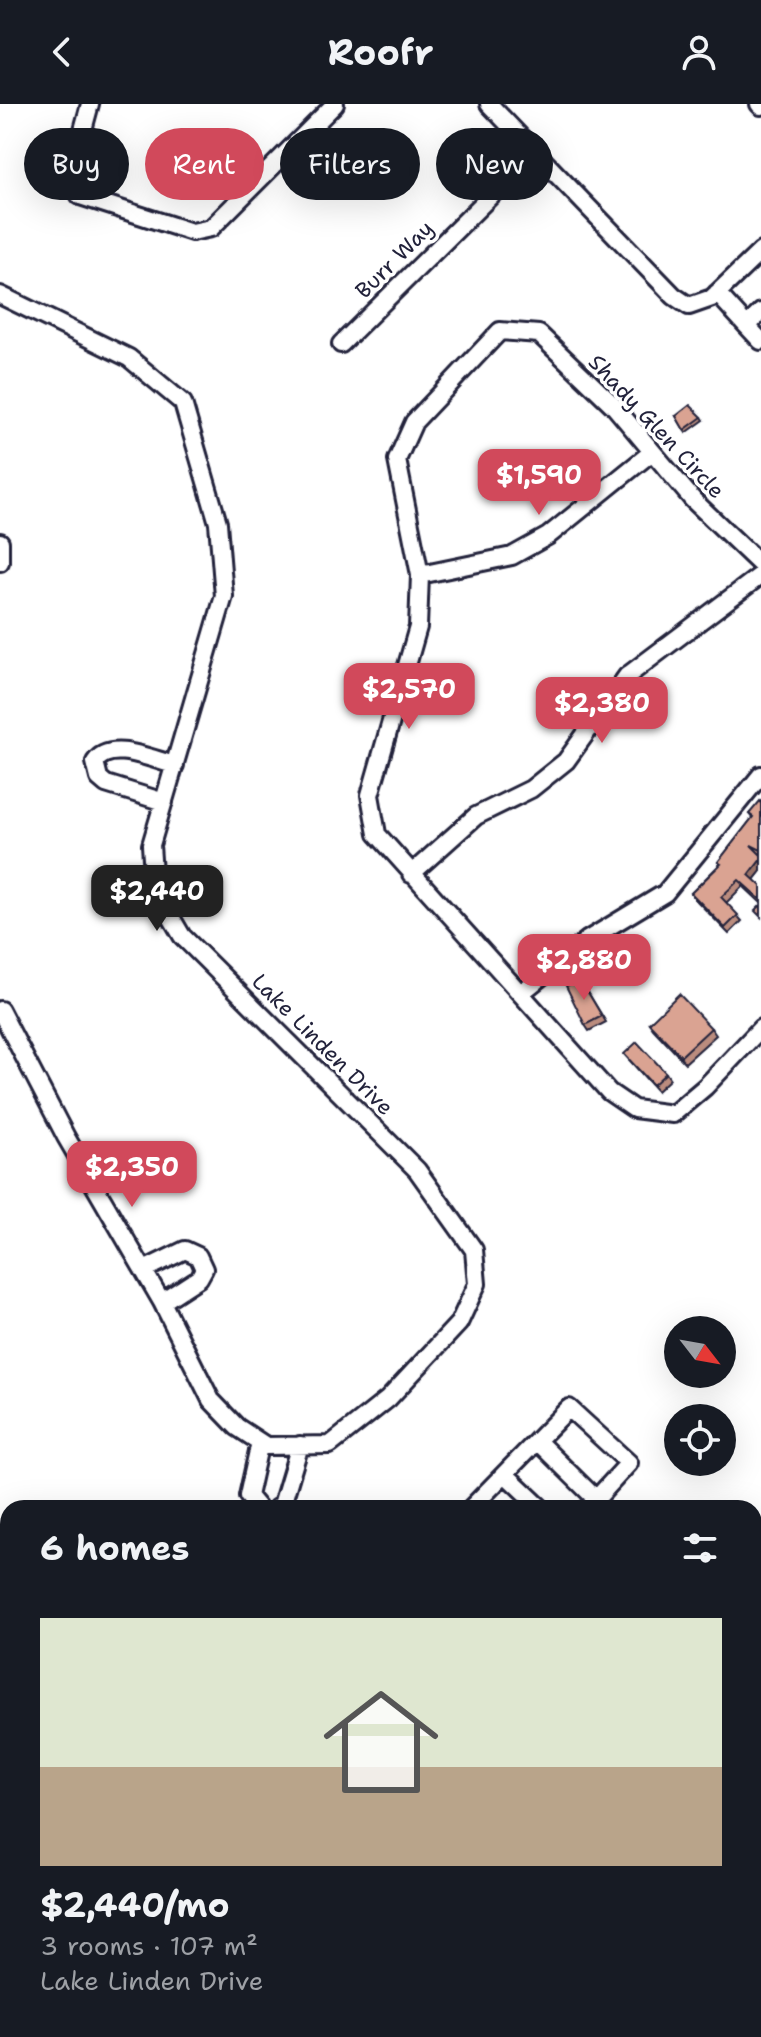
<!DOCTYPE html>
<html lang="en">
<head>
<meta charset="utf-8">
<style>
  body { margin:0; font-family:"Shantell Sans",sans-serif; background:#20242c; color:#f1f3f6; height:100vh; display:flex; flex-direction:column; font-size:30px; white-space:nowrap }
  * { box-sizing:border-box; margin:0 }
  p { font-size:26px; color:#9ea1a6 }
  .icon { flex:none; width:44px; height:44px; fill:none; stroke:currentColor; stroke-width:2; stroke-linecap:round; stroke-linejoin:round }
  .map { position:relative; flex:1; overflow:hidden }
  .drawer { position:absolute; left:0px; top:1396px; width:762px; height:538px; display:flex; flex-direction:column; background:#171b24; border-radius:24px 24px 0 0; box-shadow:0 8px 32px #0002 }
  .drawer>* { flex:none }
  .banner { position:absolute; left:24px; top:24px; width:714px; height:72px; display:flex; gap:16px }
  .needle { width:52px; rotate:121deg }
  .controls { position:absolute; left:664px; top:1212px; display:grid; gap:16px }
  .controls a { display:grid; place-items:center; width:72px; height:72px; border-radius:50%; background:#171b24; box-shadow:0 8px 32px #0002; font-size:40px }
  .price { position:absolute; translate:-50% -68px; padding:0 18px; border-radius:16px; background:#d1495b; color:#fff; font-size:26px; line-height:52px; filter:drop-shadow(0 2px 4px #0008) }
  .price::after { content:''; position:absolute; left:50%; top:48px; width:24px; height:18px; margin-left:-12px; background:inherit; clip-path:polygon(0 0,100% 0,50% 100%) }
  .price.active { background:#222; color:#fff }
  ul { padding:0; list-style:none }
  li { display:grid; align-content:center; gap:16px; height:424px; padding:0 40px }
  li+li { border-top:2px solid #363941 }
  li span { display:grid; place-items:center; height:248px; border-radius:0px; color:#555 }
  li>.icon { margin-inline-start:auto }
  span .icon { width:144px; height:144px; fill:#fffc; stroke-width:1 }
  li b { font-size:34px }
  h2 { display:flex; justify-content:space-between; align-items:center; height:96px; padding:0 40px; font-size:34px }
  .pill { padding:0 28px; border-radius:36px; background:#171b24; box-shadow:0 8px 32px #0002; font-size:28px; line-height:72px }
  .pill.active { background:#d1495b; color:#fff }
  header { display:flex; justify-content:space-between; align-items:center; height:104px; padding:0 40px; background:#171b24; font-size:36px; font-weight:700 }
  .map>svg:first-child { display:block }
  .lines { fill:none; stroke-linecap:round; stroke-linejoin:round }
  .minor-casing { stroke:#22223b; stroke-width:22 }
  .major-casing { stroke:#22223b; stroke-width:26 }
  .minor { stroke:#fff; stroke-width:16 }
  .major { stroke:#fff; stroke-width:20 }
  .wall { fill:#bb8c7e; stroke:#22223b; stroke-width:2 }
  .shaded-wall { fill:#997266; stroke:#22223b; stroke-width:2 }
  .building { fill:#daa392; stroke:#22223b; stroke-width:2 }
  .labels { text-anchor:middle; stroke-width:7; stroke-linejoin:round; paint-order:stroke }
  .street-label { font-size:22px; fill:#22223b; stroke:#fff }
</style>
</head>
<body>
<header><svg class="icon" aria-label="back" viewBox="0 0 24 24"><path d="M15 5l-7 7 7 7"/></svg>Roofr<svg class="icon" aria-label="person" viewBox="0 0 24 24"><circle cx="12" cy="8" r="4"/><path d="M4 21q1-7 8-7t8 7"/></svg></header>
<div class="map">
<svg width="761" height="1933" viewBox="0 0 761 1933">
  <rect width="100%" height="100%" fill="#fff"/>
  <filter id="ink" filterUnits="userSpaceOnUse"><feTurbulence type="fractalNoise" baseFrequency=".0125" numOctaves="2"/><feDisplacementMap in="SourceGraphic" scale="16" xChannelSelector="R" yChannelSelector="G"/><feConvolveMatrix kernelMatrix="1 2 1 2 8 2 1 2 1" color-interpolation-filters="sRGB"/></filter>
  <g filter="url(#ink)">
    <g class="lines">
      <defs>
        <path id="minor" d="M 90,0 L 70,74 L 80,92 L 192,128 L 211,124 L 335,0
          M 759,0 L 761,2
          M 535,48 L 674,192 L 689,202 L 712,194 L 761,147
          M 717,189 L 747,222 L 761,208
          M 0,191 L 129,254 L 183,299 L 218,419 L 224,492 L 151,741 L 154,784 L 182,832 L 417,1066 L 474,1146 L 477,1180 L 459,1219 L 388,1295 L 330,1341 L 266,1342 L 237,1323 L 211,1296 L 162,1198 L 66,1033 L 0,906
          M 747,222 L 761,237
          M 341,240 L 535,48 L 489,0
          M 0,438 L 0,458
          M 761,461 L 693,396 L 614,302 L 539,230 L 500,227 L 414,318 L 397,356 L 420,471 L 418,523 L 370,691 L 377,730 L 609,988 L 634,1005 L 673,1010 L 705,983 L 761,924
          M 420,471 L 512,452 L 548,432 L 652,348
          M 164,698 L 106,680 L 99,674 L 95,658 C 110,635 153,656 175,661
          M 411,770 L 476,712 L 531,685 L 566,657 L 627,572 L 761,471
          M 521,889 L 587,836 L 665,789 L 761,671
          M 144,1166 L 185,1146 L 198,1152 L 204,1165 L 199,1174 L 162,1198
          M 537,1337 L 596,1395
          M 505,1370 L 541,1404
          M 258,1404 L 248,1392 L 260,1338
          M 277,1404 L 282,1401 L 300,1341
          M 471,1404 L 569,1304 L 629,1359 L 588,1404
          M 750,1933 L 761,1923"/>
        <path id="major" d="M 754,1691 L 761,1687
          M 754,1734 L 761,1730
          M 502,1933 L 508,1926
          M 543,1933 L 548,1926"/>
      </defs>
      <use href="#minor" class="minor-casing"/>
      <use href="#major" class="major-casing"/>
      <use href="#minor" class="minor"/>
      <use href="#major" class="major"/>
    </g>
    <path class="wall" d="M 676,312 L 702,313 L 704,316 L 686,329 Z
      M 761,698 L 761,767 L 754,776 L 761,782 L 761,799 L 743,782 L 726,799 L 742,817 L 729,830 L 695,795 L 691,789 L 720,760 L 718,758 L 752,714 L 749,710 Z
      M 580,875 L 606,918 L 589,927 L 585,921 Z
      M 649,919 L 711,924 L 716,931 L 685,959 L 653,925 Z
      M 624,950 L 666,969 L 670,975 L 657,987 Z"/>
    <path class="shaded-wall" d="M 761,755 L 761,767 L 753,777 L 749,771 Z"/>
    <path class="building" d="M 690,301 L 702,313 L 684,326 L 676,312 Z
      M 760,697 L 761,698 L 761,746 L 751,741 L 761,751 L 761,755 L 749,771 L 761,782 L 761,796 L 739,776 L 721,793 L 738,811 L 725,824 L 691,789 L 721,760 L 718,758 L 753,713 L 749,710 Z
      M 761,801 L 761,813 L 755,807 Z
      M 580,875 L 602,912 L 585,921 L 566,882 Z
      M 679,890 L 711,924 L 681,952 L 649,919 Z
      M 637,938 L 666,969 L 653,981 L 624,950 Z"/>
  </g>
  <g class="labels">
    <g class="street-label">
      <text transform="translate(394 155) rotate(-45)" y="8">Burr Way</text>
      <text transform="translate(657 322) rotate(47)" y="8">Shady Glen Circle</text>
      <text transform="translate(323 940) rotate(45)" y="8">Lake Linden Drive</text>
    </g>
  </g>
</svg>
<div class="controls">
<a><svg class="needle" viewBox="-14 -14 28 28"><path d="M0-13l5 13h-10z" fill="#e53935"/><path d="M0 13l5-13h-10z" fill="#9ea1a6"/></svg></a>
<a><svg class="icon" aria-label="locate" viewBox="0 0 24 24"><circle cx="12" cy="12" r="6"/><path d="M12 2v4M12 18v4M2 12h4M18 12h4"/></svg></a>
</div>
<b class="price" style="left:539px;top:413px">$1,590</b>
<b class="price" style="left:409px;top:627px">$2,570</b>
<b class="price" style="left:602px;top:641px">$2,380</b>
<b class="price active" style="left:157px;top:829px">$2,440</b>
<b class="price" style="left:584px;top:898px">$2,880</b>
<b class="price" style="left:132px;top:1105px">$2,350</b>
<div class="banner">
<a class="pill">Buy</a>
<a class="pill active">Rent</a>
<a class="pill">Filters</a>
<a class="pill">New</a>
</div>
<section class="drawer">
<h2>6 homes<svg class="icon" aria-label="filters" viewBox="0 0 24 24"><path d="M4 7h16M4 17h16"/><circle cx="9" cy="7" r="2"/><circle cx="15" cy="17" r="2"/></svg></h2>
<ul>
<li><span style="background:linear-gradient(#dfe7d0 60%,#b9a48a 0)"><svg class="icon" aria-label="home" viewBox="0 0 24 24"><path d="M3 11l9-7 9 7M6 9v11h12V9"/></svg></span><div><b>$2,440/mo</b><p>3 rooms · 107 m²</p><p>Lake Linden Drive</p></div></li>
</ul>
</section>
</div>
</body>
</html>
